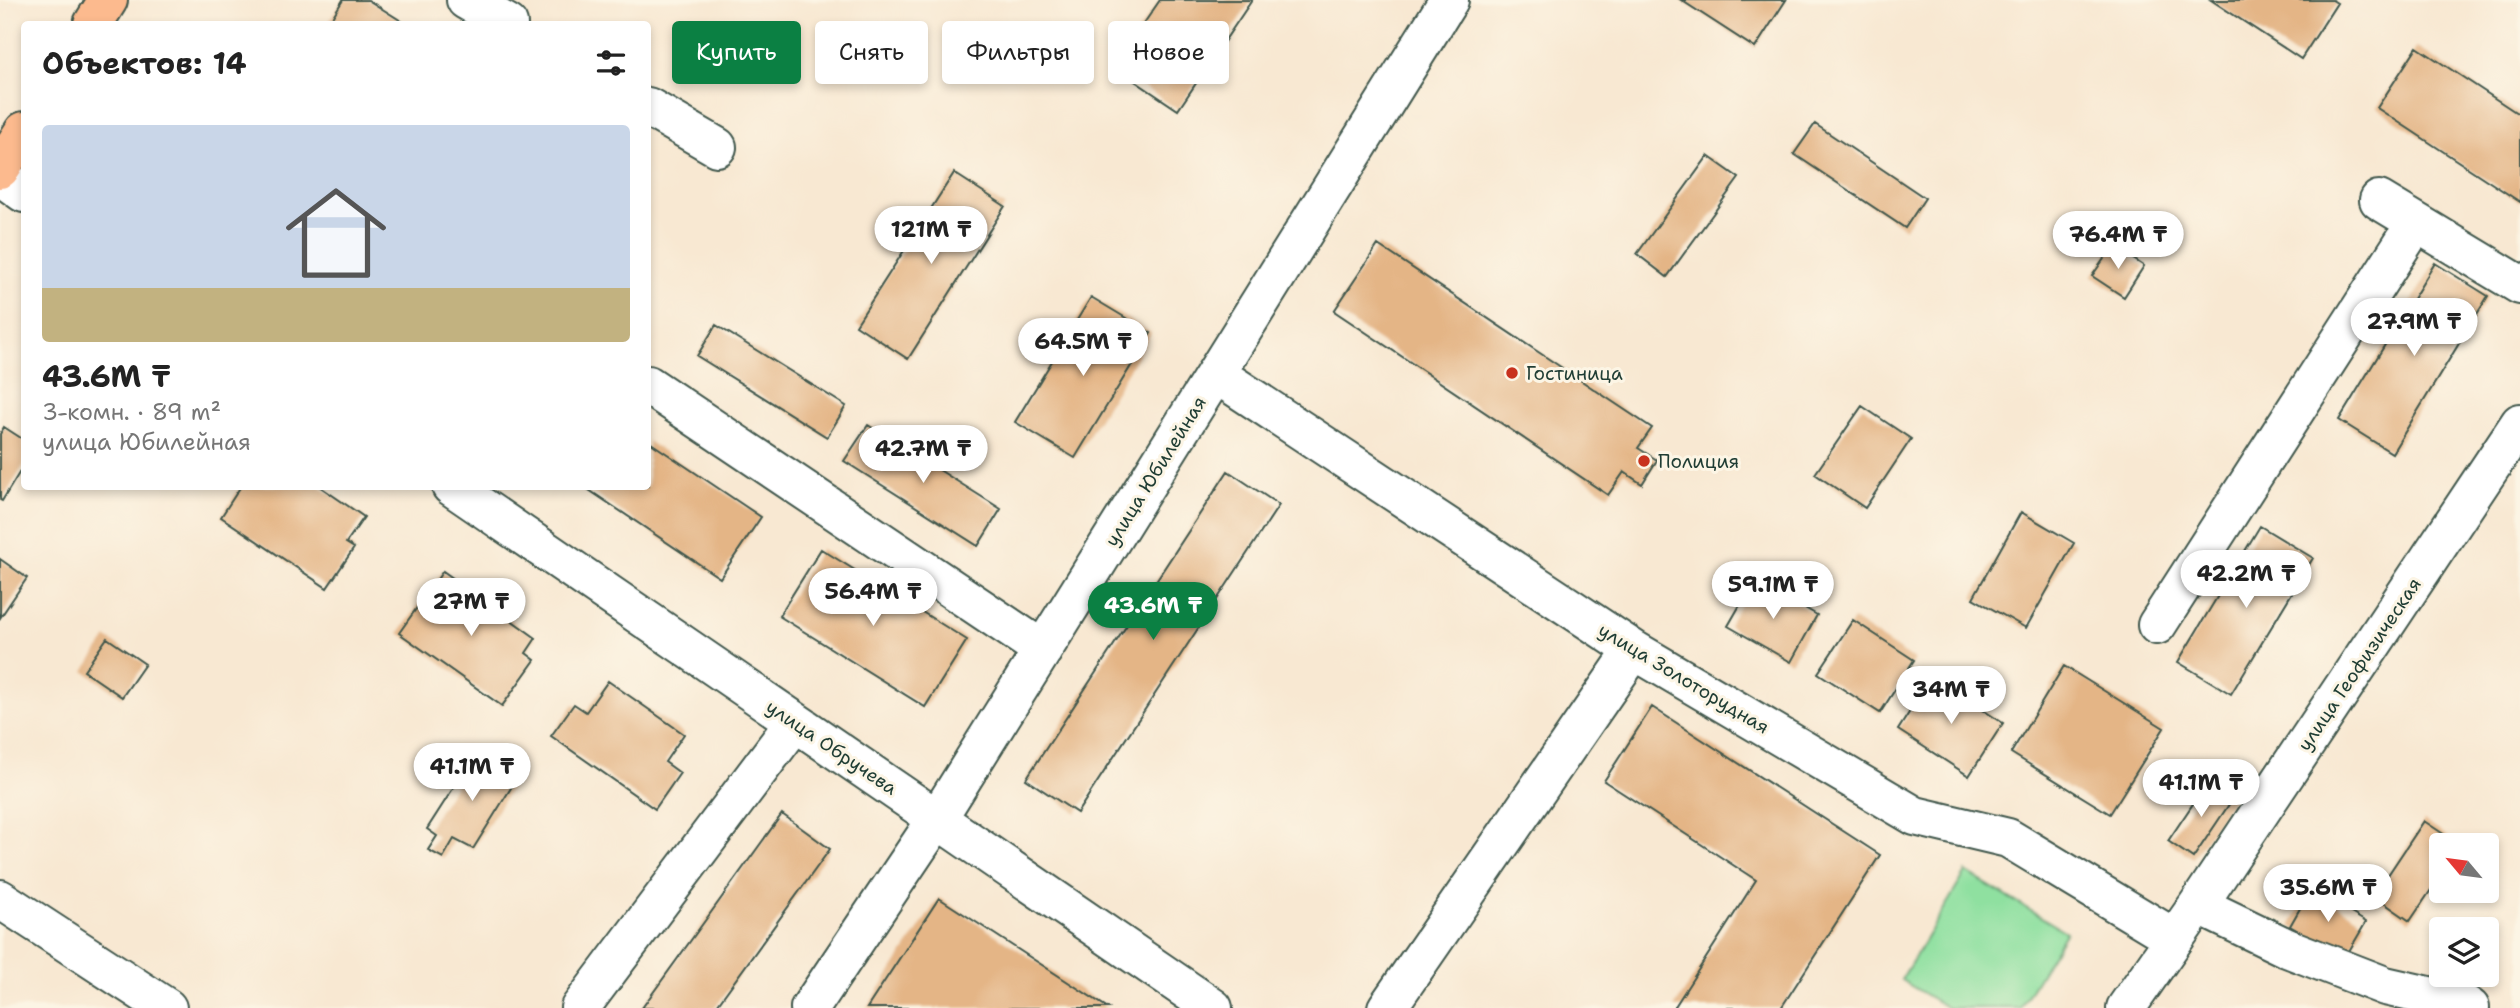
<!DOCTYPE html>
<html lang="ru">
<head>
<meta charset="utf-8">
<style>
  body { margin:0; font-family:"Shantell Sans",sans-serif; background:#f2f2f2; color:#222; height:100vh; display:flex; flex-direction:column; font-size:26px; white-space:nowrap }
  * { box-sizing:border-box; margin:0 }
  p { font-size:23px; color:#767676 }
  .icon { flex:none; width:38px; height:38px; fill:none; stroke:currentColor; stroke-width:2; stroke-linecap:round; stroke-linejoin:round }
  .map { position:relative; flex:1; overflow:hidden }
  .side { position:absolute; left:21px; top:21px; width:630px; height:469px; display:flex; flex-direction:column; background:#fff; border-radius:7px; box-shadow:0 4px 10px #0003 }
  .side>* { flex:none }
  .hud { position:absolute; left:672px; top:21px; width:665px; height:63px; display:flex; gap:14px }
  .needle { width:46px; rotate:299deg }
  .fabs { position:absolute; left:2429px; top:833px; display:grid; gap:14px }
  .fabs a { display:grid; place-items:center; width:70px; height:70px; border-radius:7px; background:#fff; box-shadow:0 4px 10px #0003; font-size:35px }
  .price { position:absolute; translate:-50% -60px; padding:0 16px; border-radius:24px; background:#fff; color:#222; font-size:23px; line-height:46px; filter:drop-shadow(0 2px 4px #0008) }
  .price::after { content:''; position:absolute; left:50%; top:42px; width:21px; height:16px; margin-left:-10px; background:inherit; clip-path:polygon(0 0,100% 0,50% 100%) }
  .price.selected { background:#0b8043; color:#fff }
  ul { padding:0; list-style:none }
  li { display:grid; align-content:center; gap:14px; height:371px; padding:0 21px }
  li span { display:grid; place-items:center; height:217px; border-radius:7px; color:#555 }
  li>.icon { margin-inline-start:auto }
  span .icon { width:126px; height:126px; fill:#fffc; stroke-width:1 }
  li b { font-size:30px }
  h2 { display:flex; justify-content:space-between; align-items:center; height:84px; padding:0 21px; font-size:30px }
  .chip { padding:0 24px; border-radius:7px; background:#fff; box-shadow:0 4px 10px #0003; font-size:24px; line-height:63px }
  .chip.selected { background:#0b8043; color:#fff }
  .map>svg:first-child { display:block }
  .green { fill:#8fe0a0; stroke:#578e6a; stroke-width:2 }
  .building { fill:#e4b586 }
  .lines { fill:none; stroke-linecap:round; stroke-linejoin:round }
  .minor-casing { stroke:#40574c; stroke-width:42 }
  .major-casing { stroke:#40574c; stroke-width:42 }
  .minor { stroke:#fff; stroke-width:38 }
  .major { stroke:#fcba8e; stroke-width:38 }
  .poi-dot { fill:#c8321e; stroke:#fcf5e5; stroke-width:2.5 }
  .labels { text-anchor:middle; stroke-width:6; stroke-linejoin:round; paint-order:stroke }
  .poi-label { font-size:19px; fill:#1f3d34; stroke:#fcf5e5; text-anchor:start }
  .street-label { font-size:19px; fill:#1f3d34; stroke:#fcf5e5 }
</style>
</head>
<body>
<div class="map">
<svg width="2520" height="1008" viewBox="0 0 2520 1008">
  <rect width="100%" height="100%" fill="#fcf5e5"/>
  <filter id="ink" filterUnits="userSpaceOnUse"><feTurbulence type="fractalNoise" baseFrequency=".0143" numOctaves="2"/><feDisplacementMap in="SourceGraphic" scale="14" xChannelSelector="R" yChannelSelector="G"/><feConvolveMatrix kernelMatrix="1 2 1 2 8 2 1 2 1" color-interpolation-filters="sRGB"/></filter>
  <filter id="wash" filterUnits="userSpaceOnUse"><feTurbulence type="fractalNoise" baseFrequency=".00686" numOctaves="4" result="noise"/><feDisplacementMap in="SourceGraphic" scale="28" xChannelSelector="R" yChannelSelector="G"/><feGaussianBlur stdDeviation="1.57" result="paint"/><feColorMatrix in="noise" values="0 0 0 0 0 0 0 0 0 0 0 0 0 0 0 0 0 1.4 0 .05"/><feComposite in="paint" operator="in"/></filter>
  <g filter="url(#wash)">
    <rect width="100%" height="100%" fill="#f8e8d2"/>
    <path class="green" d="M 1966,872 L 2066,932 L 2020,1008 L 1948,1008 L 1901,980 Z"/>
    <g id="blocks">
      <path class="building" d="M 343,0 L 368,0 L 406,24 L 328,24 Z
        M 1160,0 L 1252,0 L 1178,110 L 1114,67 Z
        M 1681,0 L 1786,0 L 1755,48 Z
        M 2211,0 L 2332,0 L 2337,3 L 2301,59 Z
        M 2417,47 L 2520,115 L 2520,202 L 2377,108 Z
        M 1815,124 L 1925,198 L 1905,228 L 1794,154 Z
        M 1708,156 L 1739,178 L 1667,277 L 1637,254 Z
        M 954,173 L 1005,206 L 908,359 L 856,325 Z
        M 1378,245 L 1652,428 L 1638,448 L 1657,460 L 1642,484 L 1624,472 L 1608,495 L 1334,311 Z
        M 2113,246 L 2144,266 L 2124,297 L 2092,276 Z
        M 2435,263 L 2488,296 L 2392,453 L 2339,420 Z
        M 1091,297 L 1151,333 L 1075,458 L 1015,422 Z
        M 716,325 L 846,406 L 827,437 L 697,356 Z
        M 1862,406 L 1911,439 L 1865,508 L 1815,474 Z
        M 868,425 L 1001,509 L 978,546 L 844,461 Z
        M 4,427 L 24,440 L 24,465 L 2,501 L 0,500 L 0,434 Z
        M 648,441 L 761,517 L 720,578 L 583,486 L 648,486 Z
        M 1228,471 L 1279,505 L 1077,813 L 1026,779 Z
        M 241,486 L 319,486 L 364,517 L 346,543 L 354,548 L 327,588 L 221,517 Z
        M 2021,512 L 2074,543 L 2026,628 L 1973,598 Z
        M 2260,526 L 2313,558 L 2231,694 L 2178,662 Z
        M 821,549 L 967,640 L 925,707 L 779,616 Z
        M 0,559 L 27,578 L 0,618 Z
        M 443,571 L 536,638 L 526,653 L 535,660 L 502,706 L 399,633 Z
        M 1755,579 L 1817,615 L 1791,662 L 1728,626 Z
        M 1853,620 L 1914,660 L 1880,713 L 1818,673 Z
        M 107,638 L 145,664 L 122,697 L 84,671 Z
        M 2064,666 L 2164,728 L 2110,814 L 2011,753 Z
        M 1932,677 L 2003,723 L 1969,776 L 1898,730 Z
        M 608,681 L 684,734 L 665,762 L 680,773 L 655,809 L 551,736 L 574,704 L 586,712 Z
        M 1652,707 L 1880,855 L 1781,1008 L 1674,1008 L 1756,880 L 1604,781 Z
        M 479,748 L 519,775 L 473,849 L 454,839 L 443,858 L 428,850 L 437,836 L 427,829 Z
        M 2209,780 L 2234,797 L 2193,858 L 2168,841 Z
        M 782,814 L 830,849 L 715,1008 L 642,1008 Z
        M 2424,821 L 2460,845 L 2441,845 L 2441,875 L 2410,921 L 2374,896 Z
        M 2311,889 L 2366,922 L 2345,958 L 2290,926 Z
        M 939,898 L 1108,1008 L 867,1008 Z"/>
    </g>
  </g>
  <g filter="url(#ink)">
    <use href="#blocks" fill-opacity="0" stroke="#40574c" stroke-width="2"/>
    <g class="lines">
      <defs>
        <path id="minor" d="M 466,0 L 508,24
          M 648,107 L 717,147
          M 0,176 L 24,193
          M 2379,200 L 2520,285
          M 1216,374 L 1634,650 L 1915,816 L 2008,838 L 2174,938
          M 648,385 L 1043,650
          M 451,486 L 1213,1008
          M 2157,625 L 2416,223
          M 0,899 L 167,1008
          M 2198,905 L 2287,948 L 2385,986 L 2464,1004 L 2470,1008
          M 580,1008 L 795,722
          M 810,1008 L 937,819 L 1449,0
          M 1387,1008 L 1634,650
          M 2126,1008 L 2198,905 L 2520,423"/>
        <path id="major" d="M 93,24 L 108,0
          M 0,169 L 24,131"/>
      </defs>
      <use href="#minor" class="minor-casing"/>
      <use href="#major" class="major-casing"/>
      <use href="#minor" class="minor"/>
      <use href="#major" class="major"/>
    </g>
  </g>
  <g class="poi-dot">
    <circle cx="1512" cy="373" r="7"/>
    <circle cx="1644" cy="461" r="7"/>
  </g>
  <g class="labels">
    <g class="poi-label">
      <text x="1526" y="380">Гостиница</text>
      <text x="1658" y="468">Полиция</text>
    </g>
    <g class="street-label">
      <text transform="translate(1155 471) rotate(-58)" y="7">улица Юбилейная</text>
      <text transform="translate(2359 664) rotate(-56)" y="7">улица Геофизическая</text>
      <text transform="translate(1684 678) rotate(31)" y="7">улица Золоторудная</text>
      <text transform="translate(832 747) rotate(34)" y="7">улица Обручева</text>
    </g>
  </g>
</svg>
<div class="fabs">
<a><svg class="needle" viewBox="-14 -14 28 28"><path d="M0-13l5 13h-10z" fill="#e53935"/><path d="M0 13l5-13h-10z" fill="#767676"/></svg></a>
<a><svg class="icon" aria-label="layers" viewBox="0 0 24 24"><path d="M12 4l9 5-9 5-9-5zM3 14l9 5 9-5"/></svg></a>
</div>
<b class="price" style="left:931px;top:266px">121M ₸</b>
<b class="price" style="left:2118px;top:271px">76.4M ₸</b>
<b class="price" style="left:2414px;top:358px">27.9M ₸</b>
<b class="price" style="left:1083px;top:378px">64.5M ₸</b>
<b class="price" style="left:923px;top:485px">42.7M ₸</b>
<b class="price" style="left:2246px;top:610px">42.2M ₸</b>
<b class="price" style="left:1773px;top:621px">59.1M ₸</b>
<b class="price" style="left:873px;top:628px">56.4M ₸</b>
<b class="price" style="left:471px;top:638px">27M ₸</b>
<b class="price selected" style="left:1153px;top:642px">43.6M ₸</b>
<b class="price" style="left:1951px;top:726px">34M ₸</b>
<b class="price" style="left:472px;top:803px">41.1M ₸</b>
<b class="price" style="left:2201px;top:819px">41.1M ₸</b>
<b class="price" style="left:2328px;top:924px">35.6M ₸</b>
<div class="hud">
<a class="chip selected">Купить</a>
<a class="chip">Снять</a>
<a class="chip">Фильтры</a>
<a class="chip">Новое</a>
</div>
<section class="side">
<h2>Объектов: 14<svg class="icon" aria-label="filters" viewBox="0 0 24 24"><path d="M4 7h16M4 17h16"/><circle cx="9" cy="7" r="2"/><circle cx="15" cy="17" r="2"/></svg></h2>
<ul>
<li><span style="background:linear-gradient(#c9d6e8 75%,#c2b280 0)"><svg class="icon" aria-label="home" viewBox="0 0 24 24"><path d="M3 11l9-7 9 7M6 9v11h12V9"/></svg></span><div><b>43.6M ₸</b><p>3-комн. · 89 m²</p><p>улица Юбилейная</p></div></li>
</ul>
</section>
</div>
</body>
</html>
